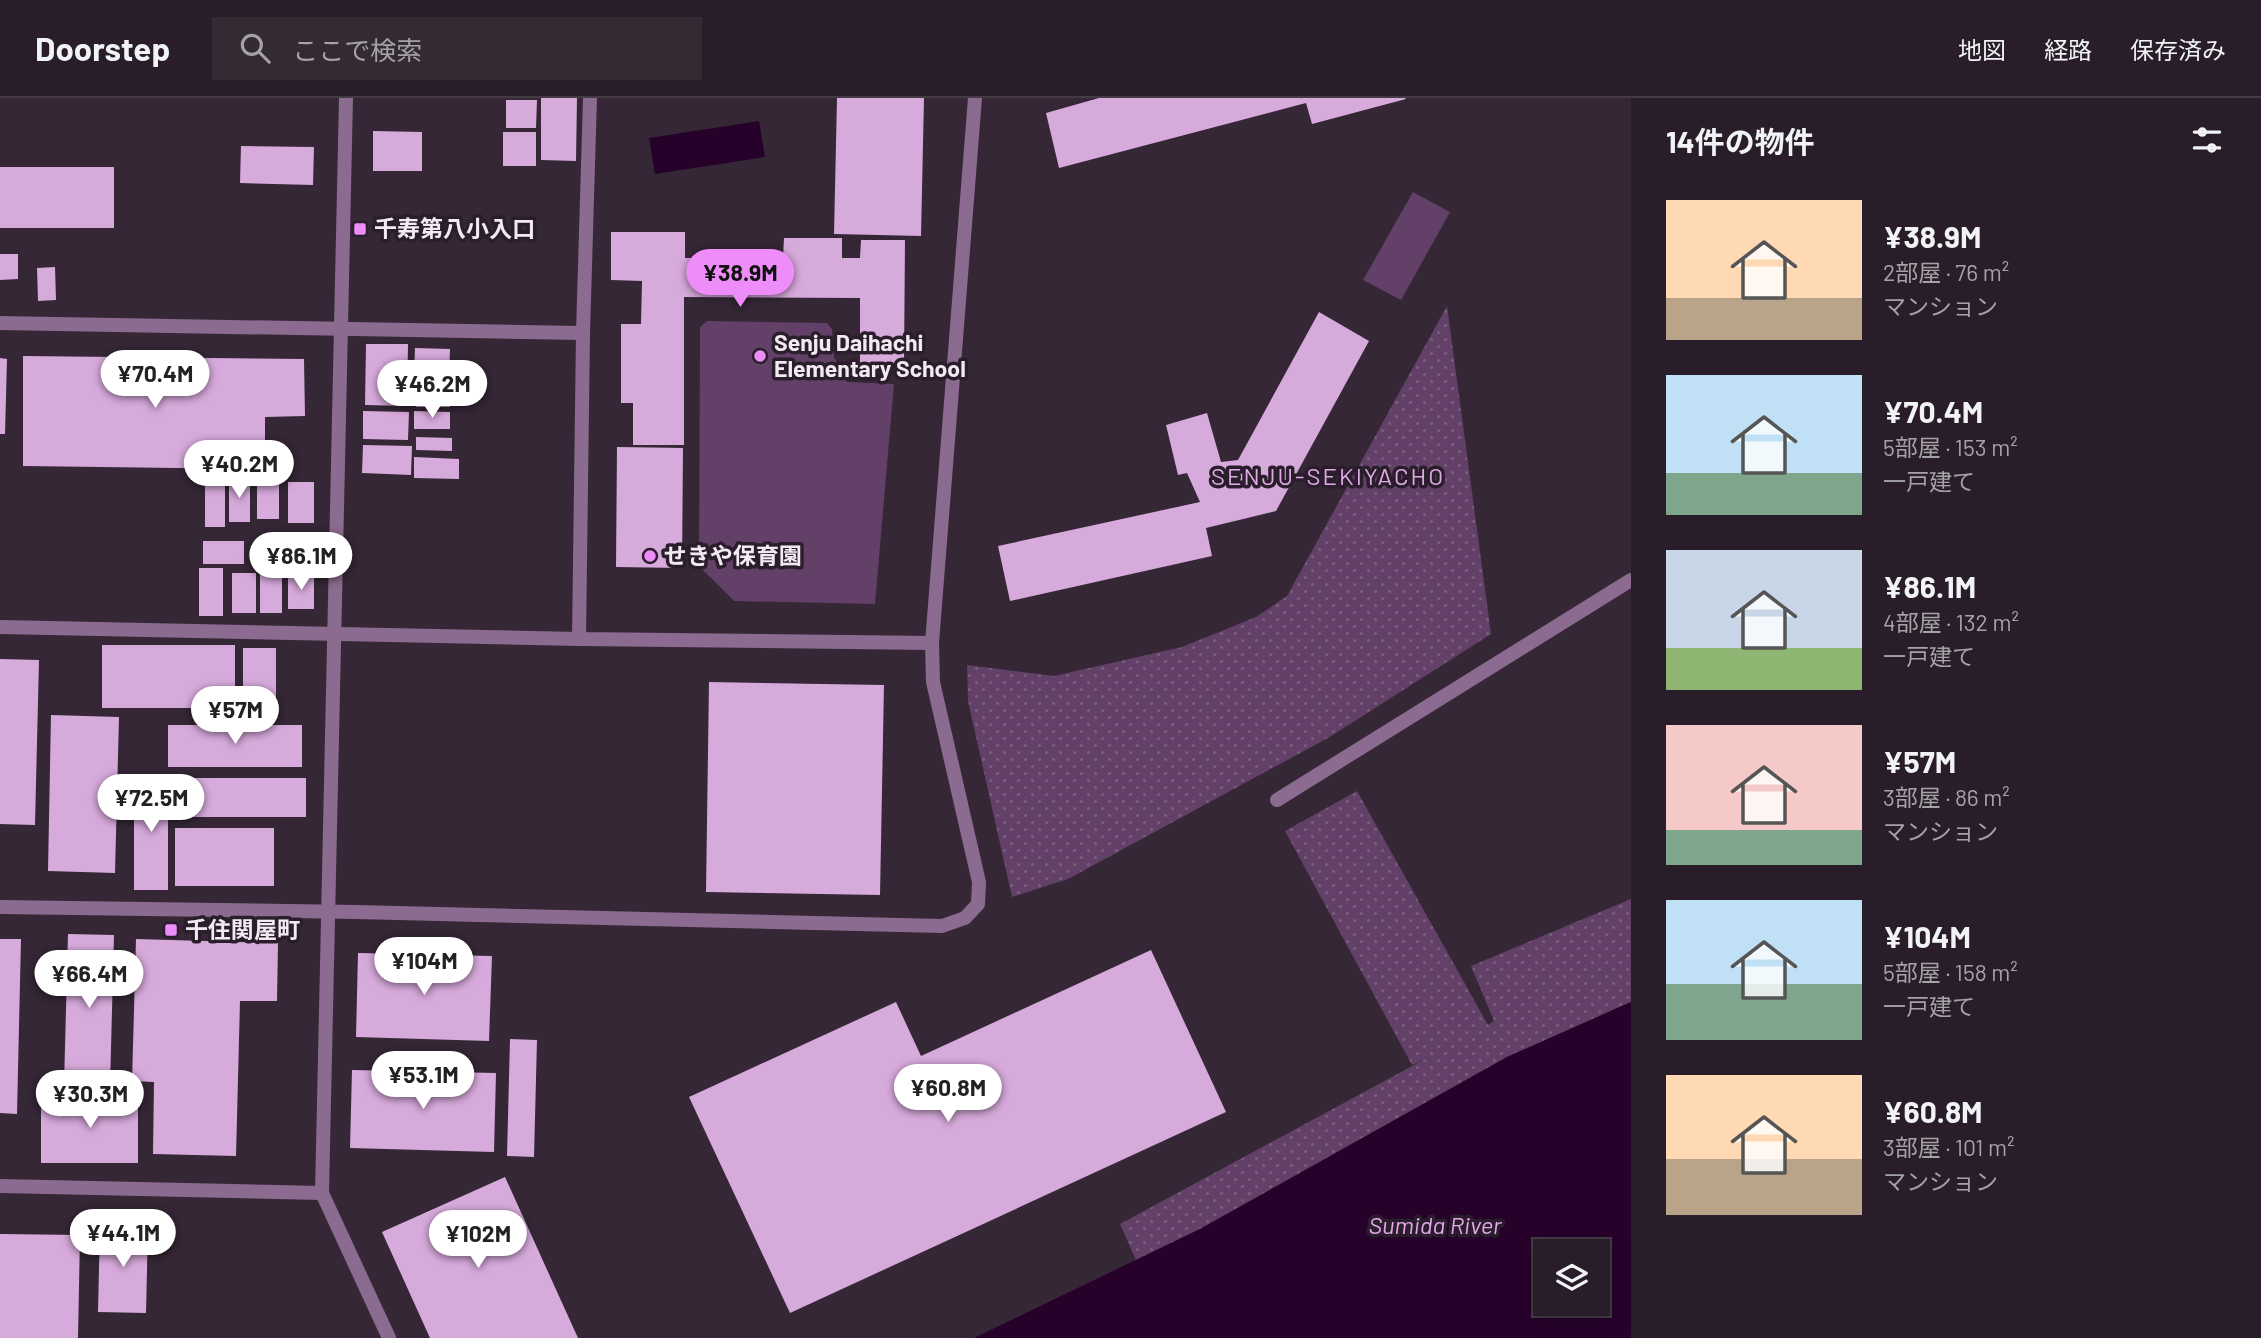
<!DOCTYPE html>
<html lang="ja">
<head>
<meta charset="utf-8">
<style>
  body { margin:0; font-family:Barlow,"Noto Sans JP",sans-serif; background:#342a34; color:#f1f3f6; height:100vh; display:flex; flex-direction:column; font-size:26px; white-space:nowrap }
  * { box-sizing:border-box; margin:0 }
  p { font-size:23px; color:#a5a2a8 }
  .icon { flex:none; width:38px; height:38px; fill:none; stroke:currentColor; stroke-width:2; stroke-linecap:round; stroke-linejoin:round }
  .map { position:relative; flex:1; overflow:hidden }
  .drawer { display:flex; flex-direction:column; background:#281d28; width:630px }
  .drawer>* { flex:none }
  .tools { position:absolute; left:1533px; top:1141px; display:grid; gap:14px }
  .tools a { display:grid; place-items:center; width:77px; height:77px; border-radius:0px; background:#281d28; box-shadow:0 4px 18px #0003,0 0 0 2px #443b45; font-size:35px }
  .price { position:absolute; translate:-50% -60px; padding:0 16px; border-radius:24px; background:#fff; color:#222; font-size:23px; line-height:46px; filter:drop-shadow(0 2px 4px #0008) }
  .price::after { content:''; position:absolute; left:50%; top:42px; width:21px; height:16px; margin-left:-10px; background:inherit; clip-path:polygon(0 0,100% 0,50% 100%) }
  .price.current { background:#ee8cf9; color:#111 }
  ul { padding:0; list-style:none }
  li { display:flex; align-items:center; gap:21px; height:175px; padding:0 35px }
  li span { display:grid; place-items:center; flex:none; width:196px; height:140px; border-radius:0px; color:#555 }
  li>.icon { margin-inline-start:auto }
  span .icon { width:84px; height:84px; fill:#fffc; stroke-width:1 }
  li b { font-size:30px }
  h2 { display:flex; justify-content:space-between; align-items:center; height:84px; padding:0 35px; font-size:30px }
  header { display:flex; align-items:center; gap:42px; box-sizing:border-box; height:98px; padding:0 35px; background:#281d28; border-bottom:2px solid #443b45 }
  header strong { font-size:33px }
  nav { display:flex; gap:38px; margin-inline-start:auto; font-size:24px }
  .search { width:490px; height:63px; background:#342a34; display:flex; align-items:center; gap:18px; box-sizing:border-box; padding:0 24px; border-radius:0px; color:#a5a2a8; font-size:26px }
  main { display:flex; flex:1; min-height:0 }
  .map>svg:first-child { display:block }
  .grass { fill:url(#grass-dots) }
  .pitch { fill:#634067 }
  .water { fill:#26022b; fill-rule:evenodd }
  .building { fill:#d7aadc }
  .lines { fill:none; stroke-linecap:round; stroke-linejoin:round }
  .minor { stroke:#8b6b8f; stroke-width:14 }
  .tertiary { stroke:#8b6b8f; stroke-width:14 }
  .poi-dot { fill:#ee8cf9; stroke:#2b1e2c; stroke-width:2.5 }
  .labels { text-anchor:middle; stroke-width:7; stroke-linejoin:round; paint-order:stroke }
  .poi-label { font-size:23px; font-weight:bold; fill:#f2e9f3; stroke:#2b1e2c; text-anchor:start }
  .neighbourhood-label { font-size:24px; letter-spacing:2px; fill:#e0aae5; stroke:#2b1e2c }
  .water-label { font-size:24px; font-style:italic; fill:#e4a6ea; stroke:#2b1e2c }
</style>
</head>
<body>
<header>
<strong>Doorstep</strong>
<div class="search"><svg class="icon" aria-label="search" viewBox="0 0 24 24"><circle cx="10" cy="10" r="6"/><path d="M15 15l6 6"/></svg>ここで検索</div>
<nav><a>地図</a><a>経路</a><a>保存済み</a></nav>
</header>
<main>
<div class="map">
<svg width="1631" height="1240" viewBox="0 0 1631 1240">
  <defs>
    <pattern id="grass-dots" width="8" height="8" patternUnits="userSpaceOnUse" patternTransform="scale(1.75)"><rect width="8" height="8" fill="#634067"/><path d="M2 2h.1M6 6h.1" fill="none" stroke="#7a5c7d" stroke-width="1.8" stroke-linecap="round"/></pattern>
  </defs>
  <rect width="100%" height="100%" fill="#352736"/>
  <path class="grass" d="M 1447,208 L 1491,536 L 1328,640 L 1068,781 L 1012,799 L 968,603 L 967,567 L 1054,578 L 1182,549 L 1256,519 L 1287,498 Z
    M 1357,693 L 1488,927 L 1494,923 L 1471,868 L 1631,801 L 1631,904 L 1507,959 L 1200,1131 L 1136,1162 L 1120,1126 L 1427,960 L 1412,967 L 1285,733 Z"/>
  <path class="pitch" d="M 1413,94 L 1450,114 L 1401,202 L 1363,182 Z
    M 707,223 L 827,225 L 832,231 L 834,259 L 847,284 L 894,286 L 875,506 L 734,503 L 699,468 L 700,229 Z"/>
  <path class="water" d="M 759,23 L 765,59 L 655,76 L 649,40 Z
    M 1631,904 L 1631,1240 L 974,1240 L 1200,1131 L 1507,959 ZM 1598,1153 L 1598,1206 L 1545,1206 L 1545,1153 Z"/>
  <path class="building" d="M 541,0 L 577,0 L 576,63 L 541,62 Z
    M 837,0 L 924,0 L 921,138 L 834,136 Z
    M 1099,0 L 1405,0 L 1406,1 L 1312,26 L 1306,5 L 1059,70 L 1046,15 Z
    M 506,2 L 537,2 L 536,30 L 506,30 Z
    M 373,33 L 422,34 L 422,73 L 373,73 Z
    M 503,34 L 536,34 L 536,68 L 503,68 Z
    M 241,48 L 314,49 L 313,87 L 240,85 Z
    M 0,69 L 114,69 L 114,130 L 0,130 Z
    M 611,134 L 685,134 L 685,160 L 783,160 L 784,140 L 842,140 L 842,160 L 860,160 L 861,142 L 905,142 L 904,266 L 860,266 L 860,200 L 684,199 L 684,347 L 633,347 L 633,305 L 621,305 L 621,226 L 641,226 L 642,183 L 611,182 Z
    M 0,156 L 18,156 L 18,181 L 0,182 Z
    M 55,169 L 56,202 L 38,203 L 37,170 Z
    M 1319,214 L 1369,243 L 1276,413 L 1206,430 L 1212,458 L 1010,503 L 998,448 L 1200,404 L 1187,375 L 1178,377 L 1166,327 L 1207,315 L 1221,364 L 1238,362 Z
    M 366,246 L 408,246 L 407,308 L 365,307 Z
    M 415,250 L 450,251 L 449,278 L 414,278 Z
    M 23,258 L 304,261 L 305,318 L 265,319 L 265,371 L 23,368 Z
    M 0,260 L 7,261 L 5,336 L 0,336 Z
    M 417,283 L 451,284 L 450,309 L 416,309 Z
    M 363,313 L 409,314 L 408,342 L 363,341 Z
    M 414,313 L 450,314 L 450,331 L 414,331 Z
    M 416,339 L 452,340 L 452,353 L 416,352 Z
    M 363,347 L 412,348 L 411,377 L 362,375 Z
    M 617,349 L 683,350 L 682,470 L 616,469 Z
    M 414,359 L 459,361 L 459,381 L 414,380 Z
    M 205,379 L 225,379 L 225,429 L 205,429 Z
    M 229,380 L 250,380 L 250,424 L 229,424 Z
    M 257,382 L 279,382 L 279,421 L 257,421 Z
    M 288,384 L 314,384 L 314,425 L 288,425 Z
    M 203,443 L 244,443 L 244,466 L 203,466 Z
    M 256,449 L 304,449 L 304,468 L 256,468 Z
    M 199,470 L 223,470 L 223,518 L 199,518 Z
    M 232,475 L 256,475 L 256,515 L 232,515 Z
    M 260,476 L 282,476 L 282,515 L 260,515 Z
    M 288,477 L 314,477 L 314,511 L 288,511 Z
    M 102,547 L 235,547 L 235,610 L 102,610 Z
    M 243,550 L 276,550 L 276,612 L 243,612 Z
    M 0,561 L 39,562 L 35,727 L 0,726 Z
    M 709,584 L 884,587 L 880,797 L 706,794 Z
    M 51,617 L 119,619 L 115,775 L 48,773 Z
    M 168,627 L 302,627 L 302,669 L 168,669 Z
    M 134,680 L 168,680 L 168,792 L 134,792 Z
    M 179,680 L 306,680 L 306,719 L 179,719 Z
    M 175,730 L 274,730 L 274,788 L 175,788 Z
    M 68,836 L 114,837 L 110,988 L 64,987 Z
    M 0,841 L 21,841 L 17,1016 L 0,1015 Z
    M 136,841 L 278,845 L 277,903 L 240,903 L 236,1058 L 153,1056 L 154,984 L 132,983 Z
    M 1151,852 L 1226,1014 L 790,1215 L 689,999 L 896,904 L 921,958 Z
    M 358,855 L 492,858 L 489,943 L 356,939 Z
    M 510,941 L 537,942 L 534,1059 L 507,1058 Z
    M 352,972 L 496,975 L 494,1054 L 350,1050 Z
    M 41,999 L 138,999 L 138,1065 L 41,1065 Z
    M 505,1079 L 578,1240 L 430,1240 L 382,1134 Z
    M 100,1127 L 148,1129 L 146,1215 L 98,1214 Z
    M 0,1136 L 80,1137 L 78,1240 L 0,1240 Z"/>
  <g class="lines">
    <path class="minor" d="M 0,225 L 583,235
      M 0,529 L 579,541 L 932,545
      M 579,541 L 583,235 L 590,0
      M 1277,702 L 1631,482
      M 0,1088 L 322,1095"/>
    <path class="tertiary" d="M 346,0 L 322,1095 L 389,1240
      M 0,809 L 356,814 L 942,828 L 965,820 L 978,806 L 979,784 L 933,584 L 932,545 L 975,0"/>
  </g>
  <g class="poi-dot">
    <rect x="353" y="124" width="14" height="14" rx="3.5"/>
    <circle cx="760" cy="258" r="7"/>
    <circle cx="650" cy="458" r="7"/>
    <rect x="164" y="825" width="14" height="14" rx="3.5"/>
  </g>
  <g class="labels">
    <g class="poi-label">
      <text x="374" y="139">千寿第八小入口</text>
      <text x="774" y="253">Senju Daihachi<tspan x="774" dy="26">Elementary School</tspan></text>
      <text x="664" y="466">せきや保育園</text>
      <text x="185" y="840">千住関屋町</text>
    </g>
    <g class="neighbourhood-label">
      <text x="1328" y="387">SENJU-SEKIYACHO</text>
    </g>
    <g class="water-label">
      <text x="1435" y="1136">Sumida River</text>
    </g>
  </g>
</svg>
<div class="tools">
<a><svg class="icon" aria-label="layers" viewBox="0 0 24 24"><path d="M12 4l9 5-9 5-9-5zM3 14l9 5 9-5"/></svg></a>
</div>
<b class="price current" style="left:740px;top:211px">¥38.9M</b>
<b class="price" style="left:155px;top:312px">¥70.4M</b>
<b class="price" style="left:432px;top:322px">¥46.2M</b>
<b class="price" style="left:239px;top:402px">¥40.2M</b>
<b class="price" style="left:301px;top:494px">¥86.1M</b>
<b class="price" style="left:235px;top:648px">¥57M</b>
<b class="price" style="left:151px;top:736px">¥72.5M</b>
<b class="price" style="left:424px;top:899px">¥104M</b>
<b class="price" style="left:89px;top:912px">¥66.4M</b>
<b class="price" style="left:423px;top:1013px">¥53.1M</b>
<b class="price" style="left:948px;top:1026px">¥60.8M</b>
<b class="price" style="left:90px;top:1032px">¥30.3M</b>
<b class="price" style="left:123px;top:1171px">¥44.1M</b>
<b class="price" style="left:478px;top:1172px">¥102M</b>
</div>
<section class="drawer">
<h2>14件の物件<svg class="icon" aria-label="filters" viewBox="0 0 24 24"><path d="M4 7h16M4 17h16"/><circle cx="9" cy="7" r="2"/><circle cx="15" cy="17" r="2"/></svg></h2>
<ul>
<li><span style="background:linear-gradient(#ffd9b3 70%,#b9a48a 0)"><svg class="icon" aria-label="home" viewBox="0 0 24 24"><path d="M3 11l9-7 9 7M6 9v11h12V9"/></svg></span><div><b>¥38.9M</b><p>2部屋 · 76 m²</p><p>マンション</p></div></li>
<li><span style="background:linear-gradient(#bfe0f5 70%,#7fa58c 0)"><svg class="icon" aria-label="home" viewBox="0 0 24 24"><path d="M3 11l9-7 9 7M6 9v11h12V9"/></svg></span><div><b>¥70.4M</b><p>5部屋 · 153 m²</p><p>一戸建て</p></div></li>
<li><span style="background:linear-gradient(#c9d6e8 70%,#8fb573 0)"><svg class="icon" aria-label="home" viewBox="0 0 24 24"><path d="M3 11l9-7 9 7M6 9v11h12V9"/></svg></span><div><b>¥86.1M</b><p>4部屋 · 132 m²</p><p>一戸建て</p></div></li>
<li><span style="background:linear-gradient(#f6c9c9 75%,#7fa58c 0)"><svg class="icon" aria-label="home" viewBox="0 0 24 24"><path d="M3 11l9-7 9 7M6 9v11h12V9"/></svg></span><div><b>¥57M</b><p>3部屋 · 86 m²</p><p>マンション</p></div></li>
<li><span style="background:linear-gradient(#bfe0f5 60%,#7fa58c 0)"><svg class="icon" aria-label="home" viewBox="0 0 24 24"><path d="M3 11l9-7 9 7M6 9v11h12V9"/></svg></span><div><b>¥104M</b><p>5部屋 · 158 m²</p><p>一戸建て</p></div></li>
<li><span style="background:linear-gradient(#ffd9b3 60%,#b9a48a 0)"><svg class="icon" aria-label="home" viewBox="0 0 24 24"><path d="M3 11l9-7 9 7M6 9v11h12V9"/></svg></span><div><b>¥60.8M</b><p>3部屋 · 101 m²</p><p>マンション</p></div></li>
</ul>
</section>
</main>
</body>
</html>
